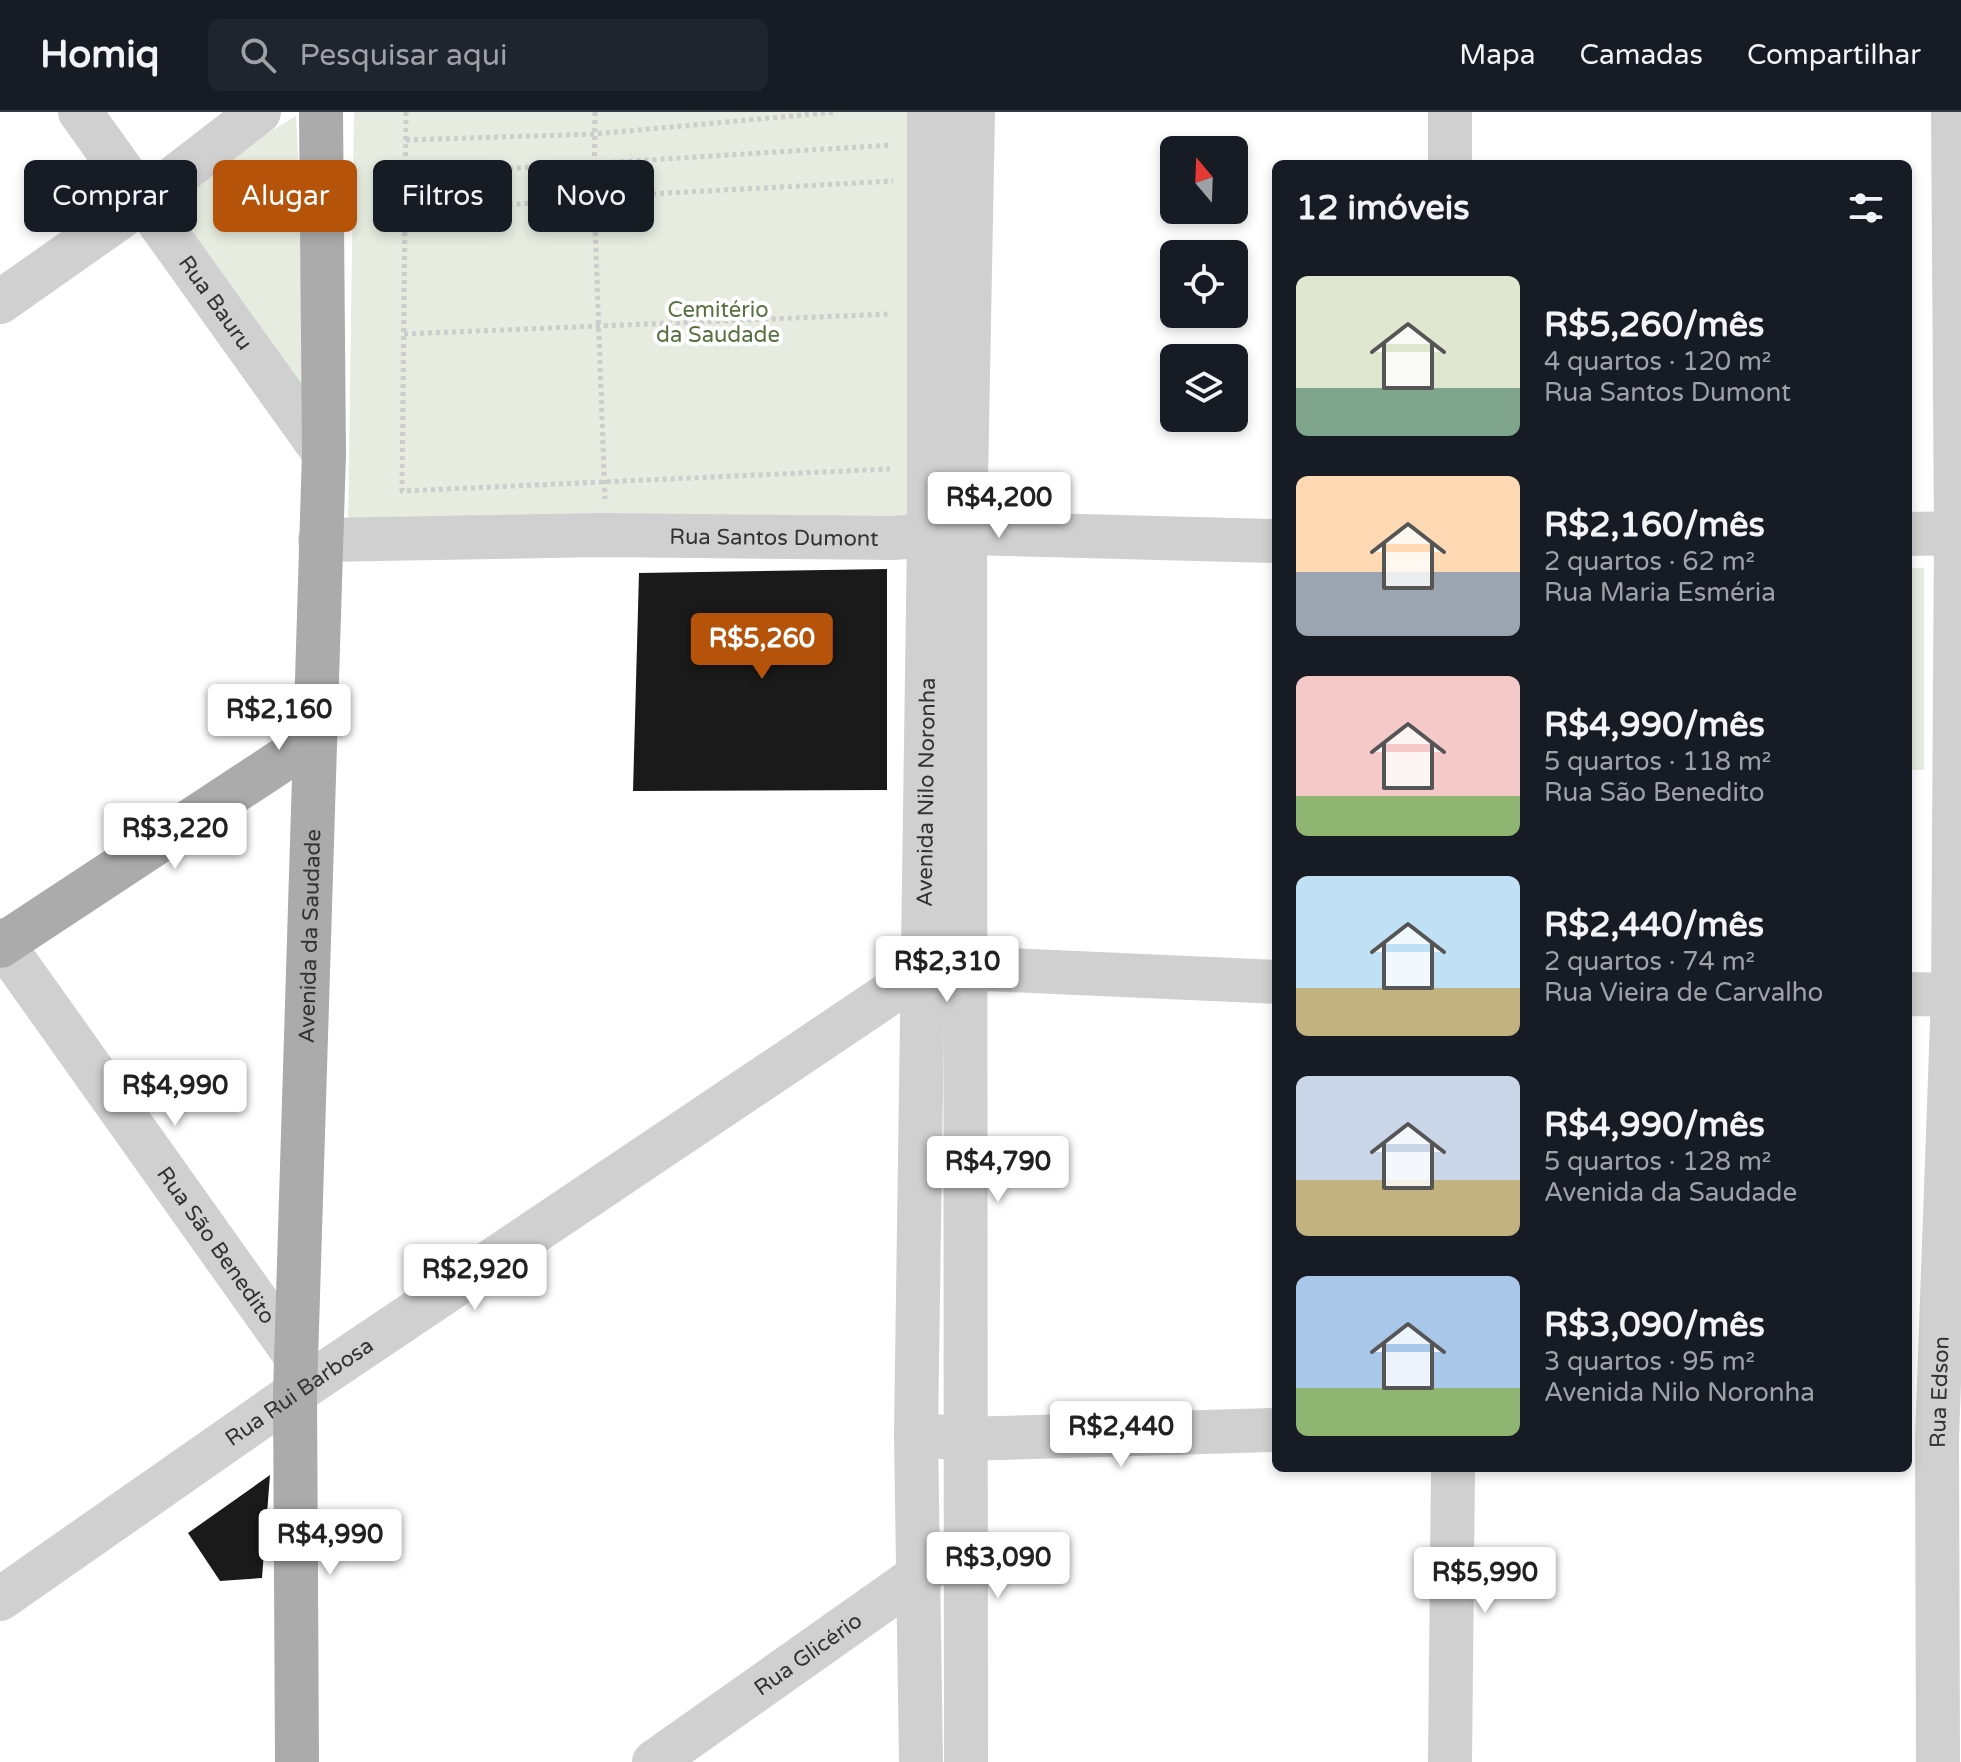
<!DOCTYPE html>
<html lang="pt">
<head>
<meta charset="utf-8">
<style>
  body { margin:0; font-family:"Varela Round",sans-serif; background:#20242c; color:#f1f3f6; height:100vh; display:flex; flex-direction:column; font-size:30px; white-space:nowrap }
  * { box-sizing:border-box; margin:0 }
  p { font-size:26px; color:#9ea1a6 }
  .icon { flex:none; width:44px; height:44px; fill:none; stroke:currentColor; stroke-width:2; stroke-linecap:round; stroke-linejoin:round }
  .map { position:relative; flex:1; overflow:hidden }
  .drawer { position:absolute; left:1272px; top:48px; width:640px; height:1312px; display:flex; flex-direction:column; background:#171b24; border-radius:12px; box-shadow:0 4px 12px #0003 }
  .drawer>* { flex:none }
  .guide { position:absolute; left:24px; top:48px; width:760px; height:72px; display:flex; gap:16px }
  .needle { width:52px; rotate:341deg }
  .fabs { position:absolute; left:1160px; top:24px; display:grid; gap:16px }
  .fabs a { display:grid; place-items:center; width:88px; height:88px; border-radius:12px; background:#171b24; box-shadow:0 4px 12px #0003; font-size:40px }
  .price { position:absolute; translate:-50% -68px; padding:0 18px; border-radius:8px; background:#fff; color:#222; font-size:26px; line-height:52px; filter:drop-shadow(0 2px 4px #0008) }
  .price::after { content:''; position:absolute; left:50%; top:48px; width:24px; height:18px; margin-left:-12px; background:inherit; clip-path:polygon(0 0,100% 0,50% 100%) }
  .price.active { background:#b45309; color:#fff }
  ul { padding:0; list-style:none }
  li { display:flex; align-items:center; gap:24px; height:200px; padding:0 24px }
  li span { display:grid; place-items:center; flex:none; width:224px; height:160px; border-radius:12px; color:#555 }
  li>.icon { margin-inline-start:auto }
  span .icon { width:96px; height:96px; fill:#fffc; stroke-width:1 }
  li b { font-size:34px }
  h2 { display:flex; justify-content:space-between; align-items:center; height:96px; padding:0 24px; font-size:34px }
  .chip { padding:0 28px; border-radius:12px; background:#171b24; box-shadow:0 4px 12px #0003; font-size:28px; line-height:72px }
  .chip.active { background:#b45309; color:#fff }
  header { display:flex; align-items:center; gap:48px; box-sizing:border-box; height:112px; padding:0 40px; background:#171b24; border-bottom:2px solid #363941 }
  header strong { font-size:38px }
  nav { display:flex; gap:44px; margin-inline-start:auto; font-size:28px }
  .search { width:560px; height:72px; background:#20242c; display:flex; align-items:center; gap:20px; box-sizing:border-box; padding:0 28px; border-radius:12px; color:#9ea1a6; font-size:30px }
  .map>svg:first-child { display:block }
  .green { fill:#e6ecdf }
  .building { fill:#1a1a1a }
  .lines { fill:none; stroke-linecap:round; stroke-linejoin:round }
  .path { stroke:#cdcdcd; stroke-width:5; stroke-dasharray:4 4; stroke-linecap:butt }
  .minor { stroke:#d0d0d0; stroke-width:44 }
  .major { stroke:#ababab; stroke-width:44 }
  .labels { text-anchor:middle; stroke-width:8; stroke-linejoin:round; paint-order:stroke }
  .street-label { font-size:22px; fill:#333; stroke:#fff }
  .park-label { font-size:22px; fill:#56703f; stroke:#fff }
</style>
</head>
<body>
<header>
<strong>Homiq</strong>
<div class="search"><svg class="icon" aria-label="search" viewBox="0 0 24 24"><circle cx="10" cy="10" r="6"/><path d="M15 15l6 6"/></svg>Pesquisar aqui</div>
<nav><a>Mapa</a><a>Camadas</a><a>Compartilhar</a></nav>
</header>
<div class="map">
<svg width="1961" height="1650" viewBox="0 0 1961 1650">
  <rect width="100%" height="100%" fill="#fff"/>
  <path class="green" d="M 354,0 L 926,0 L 927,421 L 348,414 Z
    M 296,4 L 313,317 L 149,92 Z
    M 1908,456 L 1924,456 L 1924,658 L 1908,658 Z"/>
  <path class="building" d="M 887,457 L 887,678 L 633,679 L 639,461 Z
    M 270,1363 L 262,1466 L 220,1469 L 188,1421 Z"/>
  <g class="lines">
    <path class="path" d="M 406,0 L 402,379 L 890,357
      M 595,0 L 594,85 L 605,387
      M 406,28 L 594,22 L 836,0
      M 405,63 L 891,33
      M 405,103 L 594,85 L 893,69
      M 404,222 L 890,202"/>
    <g class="minor">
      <path id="s1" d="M 80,0 L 324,341"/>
      <path d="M 1450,0 L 1450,52"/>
      <path d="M 0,190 L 145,88 L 259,0"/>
      <path d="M 1908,422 L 1961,421"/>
      <path id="s2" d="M 320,428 L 602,423 L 893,426 L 965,421 L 1276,429"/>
      <path id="s3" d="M 0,828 L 295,1243"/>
      <path d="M 1908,882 L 1961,883"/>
      <path d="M 934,1324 L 963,1327 L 1276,1318"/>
      <path id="s4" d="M 0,1487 L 295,1281 L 920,861 L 965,856 L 1276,870"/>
      <path id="s5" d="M 654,1650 L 933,1453"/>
      <path id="s6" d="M 921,1650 L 916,1322 L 929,424 L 929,0"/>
      <path d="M 966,1650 L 965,421 L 973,0"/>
      <path d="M 1450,1650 L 1453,1356"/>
      <path id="s7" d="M 1938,1650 L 1937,1325 L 1953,883 L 1956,421 L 1953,0"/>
    </g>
    <g class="major">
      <path d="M 0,834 L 313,628"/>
      <path id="s8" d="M 297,1650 L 295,1281 L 324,341 L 321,0"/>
    </g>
  </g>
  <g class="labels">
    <g class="street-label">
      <text dy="8" stroke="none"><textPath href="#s1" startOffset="234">Rua Bauru</textPath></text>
      <text dy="8" stroke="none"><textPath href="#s2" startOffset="454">Rua Santos Dumont</textPath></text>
      <text dy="8" stroke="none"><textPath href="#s6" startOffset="970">Avenida Nilo Noronha</textPath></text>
      <text dy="8" stroke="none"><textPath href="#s8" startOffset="826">Avenida da Saudade</textPath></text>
      <text dy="8" stroke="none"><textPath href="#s3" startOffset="374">Rua São Benedito</textPath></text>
      <text dy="8" stroke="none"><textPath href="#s4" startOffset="364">Rua Rui Barbosa</textPath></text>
      <text dy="8" stroke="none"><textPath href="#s7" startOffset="370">Rua Edson</textPath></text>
      <text dy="8" stroke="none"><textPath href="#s5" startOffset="188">Rua Glicério</textPath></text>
    </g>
    <g class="park-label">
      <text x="718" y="205">Cemitério<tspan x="718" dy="25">da Saudade</tspan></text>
    </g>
  </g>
</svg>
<div class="fabs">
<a><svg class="needle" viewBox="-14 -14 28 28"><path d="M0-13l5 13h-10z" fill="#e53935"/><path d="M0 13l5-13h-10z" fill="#9ea1a6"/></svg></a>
<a><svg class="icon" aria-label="locate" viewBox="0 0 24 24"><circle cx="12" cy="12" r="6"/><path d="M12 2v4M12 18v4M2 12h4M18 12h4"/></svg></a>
<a><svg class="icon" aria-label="layers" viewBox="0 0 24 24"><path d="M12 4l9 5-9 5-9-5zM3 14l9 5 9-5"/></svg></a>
</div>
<b class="price" style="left:999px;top:428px">R$4,200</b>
<b class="price active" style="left:762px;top:569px">R$5,260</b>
<b class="price" style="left:279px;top:640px">R$2,160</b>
<b class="price" style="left:175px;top:759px">R$3,220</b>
<b class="price" style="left:947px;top:892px">R$2,310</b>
<b class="price" style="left:175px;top:1016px">R$4,990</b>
<b class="price" style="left:998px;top:1092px">R$4,790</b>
<b class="price" style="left:475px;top:1200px">R$2,920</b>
<b class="price" style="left:1121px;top:1357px">R$2,440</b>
<b class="price" style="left:330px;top:1465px">R$4,990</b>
<b class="price" style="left:998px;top:1488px">R$3,090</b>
<b class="price" style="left:1485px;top:1503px">R$5,990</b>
<div class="guide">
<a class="chip">Comprar</a>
<a class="chip active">Alugar</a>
<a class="chip">Filtros</a>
<a class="chip">Novo</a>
</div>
<section class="drawer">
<h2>12 imóveis<svg class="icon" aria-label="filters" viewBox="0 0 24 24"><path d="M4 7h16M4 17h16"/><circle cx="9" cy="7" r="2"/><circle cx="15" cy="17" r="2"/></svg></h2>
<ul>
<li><span style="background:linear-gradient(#dfe7d0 70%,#7fa58c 0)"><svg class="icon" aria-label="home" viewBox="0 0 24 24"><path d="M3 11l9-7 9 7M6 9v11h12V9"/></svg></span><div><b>R$5,260/mês</b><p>4 quartos · 120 m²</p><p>Rua Santos Dumont</p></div></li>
<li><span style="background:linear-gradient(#ffd9b3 60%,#9aa5b1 0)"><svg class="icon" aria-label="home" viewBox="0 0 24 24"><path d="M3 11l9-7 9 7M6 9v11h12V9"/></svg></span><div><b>R$2,160/mês</b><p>2 quartos · 62 m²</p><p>Rua Maria Esméria</p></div></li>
<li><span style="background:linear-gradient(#f6c9c9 75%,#8fb573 0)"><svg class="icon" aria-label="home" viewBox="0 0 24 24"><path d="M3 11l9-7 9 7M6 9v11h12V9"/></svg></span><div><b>R$4,990/mês</b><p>5 quartos · 118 m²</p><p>Rua São Benedito</p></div></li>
<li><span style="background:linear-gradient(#bfe0f5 70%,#c2b280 0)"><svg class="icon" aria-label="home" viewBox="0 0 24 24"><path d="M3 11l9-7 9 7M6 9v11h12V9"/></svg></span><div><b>R$2,440/mês</b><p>2 quartos · 74 m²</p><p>Rua Vieira de Carvalho</p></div></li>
<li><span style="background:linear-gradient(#c9d6e8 65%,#c2b280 0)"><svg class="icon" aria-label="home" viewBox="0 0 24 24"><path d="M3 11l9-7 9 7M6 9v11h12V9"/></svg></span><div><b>R$4,990/mês</b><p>5 quartos · 128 m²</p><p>Avenida da Saudade</p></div></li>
<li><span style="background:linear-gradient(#a9c7e8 70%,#8fb573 0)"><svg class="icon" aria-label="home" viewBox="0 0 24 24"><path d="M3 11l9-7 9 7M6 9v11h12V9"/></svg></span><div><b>R$3,090/mês</b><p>3 quartos · 95 m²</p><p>Avenida Nilo Noronha</p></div></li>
</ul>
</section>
</div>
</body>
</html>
